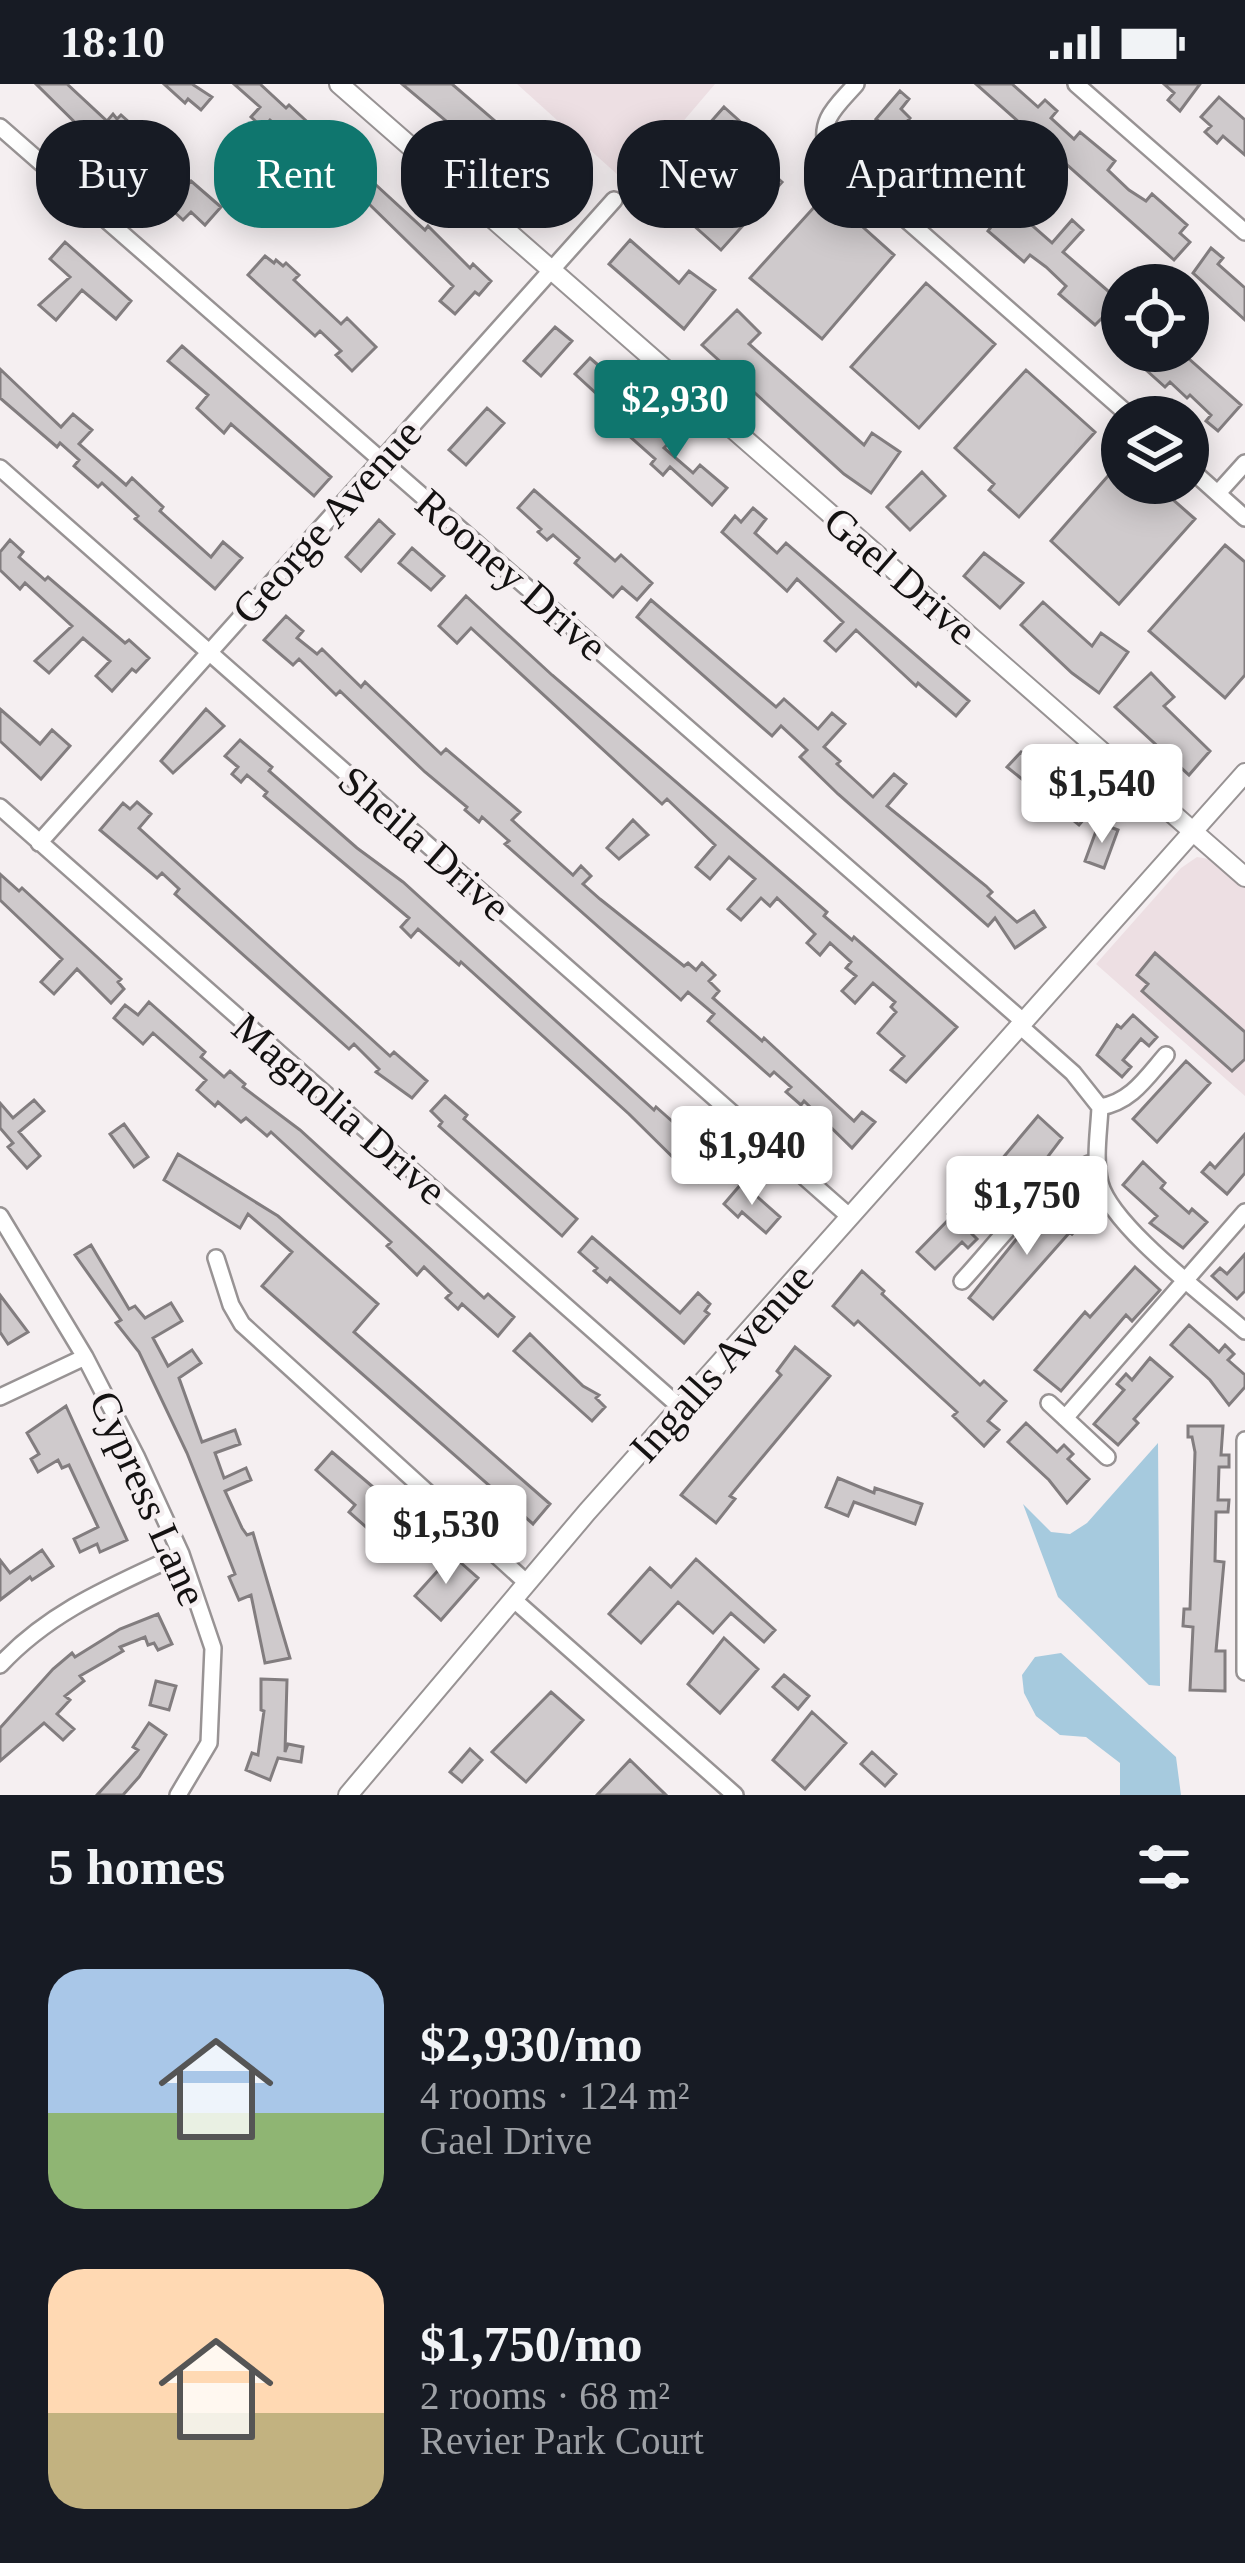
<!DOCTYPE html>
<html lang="en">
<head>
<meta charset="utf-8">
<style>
  body { margin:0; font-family:"Times New Roman",serif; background:#242831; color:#f1f3f6; height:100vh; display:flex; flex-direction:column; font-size:45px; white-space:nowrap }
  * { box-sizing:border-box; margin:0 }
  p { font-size:39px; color:#9ea1a6 }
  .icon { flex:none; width:66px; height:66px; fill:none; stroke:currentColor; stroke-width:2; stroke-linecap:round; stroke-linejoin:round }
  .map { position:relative; height:1711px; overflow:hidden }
  .side { display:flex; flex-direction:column; background:#171b24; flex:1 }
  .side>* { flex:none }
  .banner { position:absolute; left:36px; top:36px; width:1173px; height:108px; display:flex; gap:24px }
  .controls { position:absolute; left:1101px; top:180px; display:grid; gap:24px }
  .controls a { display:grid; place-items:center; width:108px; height:108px; border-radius:50%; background:#171b24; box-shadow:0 6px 30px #0003; font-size:60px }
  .price { position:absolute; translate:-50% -102px; padding:0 27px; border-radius:12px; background:#fff; color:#222; font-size:39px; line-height:78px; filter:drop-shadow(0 3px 6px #0008) }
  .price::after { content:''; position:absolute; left:50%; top:72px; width:36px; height:27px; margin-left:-18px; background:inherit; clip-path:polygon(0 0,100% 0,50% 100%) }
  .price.current { background:#0f766e; color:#fff }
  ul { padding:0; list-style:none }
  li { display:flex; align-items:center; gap:36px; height:300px; padding:0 48px }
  li span { display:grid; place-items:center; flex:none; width:336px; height:240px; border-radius:36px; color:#555 }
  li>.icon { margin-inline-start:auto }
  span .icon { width:144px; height:144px; fill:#fffc; stroke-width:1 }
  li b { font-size:51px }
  h2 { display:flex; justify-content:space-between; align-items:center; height:144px; padding:0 48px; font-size:51px }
  .chip { padding:0 42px; border-radius:48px; background:#171b24; box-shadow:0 6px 30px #0003; font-size:42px; line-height:108px }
  .chip.current { background:#0f766e; color:#fff }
  .status { display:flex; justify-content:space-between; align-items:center; height:84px; padding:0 60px; background:#171b24; direction:ltr }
  .status svg { height:33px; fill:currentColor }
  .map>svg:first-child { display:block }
  .built { fill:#eddfe3 }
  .water { fill:#a6cade }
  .building { fill:#cfcacc; stroke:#827d7f; stroke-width:3 }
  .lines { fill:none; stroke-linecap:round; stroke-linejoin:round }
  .minor-casing { stroke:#989394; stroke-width:20 }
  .tertiary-casing { stroke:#989394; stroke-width:22 }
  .minor { stroke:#fff; stroke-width:15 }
  .tertiary { stroke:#fff; stroke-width:18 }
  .labels { text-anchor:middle; stroke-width:9; stroke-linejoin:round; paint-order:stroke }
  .street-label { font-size:42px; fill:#141212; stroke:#f5eff1 }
</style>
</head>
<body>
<div class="status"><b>18:10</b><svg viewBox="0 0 49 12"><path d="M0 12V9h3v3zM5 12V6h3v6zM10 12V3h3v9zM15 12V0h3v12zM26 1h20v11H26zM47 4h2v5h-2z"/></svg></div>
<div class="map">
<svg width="1245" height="1711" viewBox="0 0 1245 1711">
  <rect width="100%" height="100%" fill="#f5eff1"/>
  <path class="built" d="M 517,0 L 715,0 L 629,101 Z
    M 1197,773 L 1215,776 L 1245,802 L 1245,1012 L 1096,880 L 1181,784 Z"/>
  <path class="water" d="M 1158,1359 L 1160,1602 L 1149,1601 L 1058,1513 L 1023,1420 L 1051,1448 L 1070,1450 L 1087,1439 Z
    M 1061,1569 L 1176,1673 L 1181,1711 L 1120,1711 L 1120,1679 L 1086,1653 L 1060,1651 L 1036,1632 L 1024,1609 L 1022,1591 L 1035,1573 Z"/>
  <path class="building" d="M 36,0 L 67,0 L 107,37 L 113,30 L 117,35 L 121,31 L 138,46 L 127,58 L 132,62 L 120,75 L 110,67 L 107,70 Z
    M 164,0 L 192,0 L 212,13 L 201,26 L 188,15 L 185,19 Z
    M 234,0 L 260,0 L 286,24 L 289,21 L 425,146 L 428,142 L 470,184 L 473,180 L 491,197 L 479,211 L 475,208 L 455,230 L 440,217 L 453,202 L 367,118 L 270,36 L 263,44 L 251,33 L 260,23 Z
    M 402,0 L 452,0 L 559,92 L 557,95 L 569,105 L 551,125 Z
    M 976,0 L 1012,0 L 1038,23 L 1045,16 L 1057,27 L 1051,34 L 1074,55 L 1080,48 L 1115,77 L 1108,86 L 1129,106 L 1146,117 L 1152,110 L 1187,141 L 1180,149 L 1190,158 L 1174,176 Z
    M 1164,0 L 1200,0 L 1180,27 L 1168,16 L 1174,9 Z
    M 900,7 L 909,15 L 901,25 L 910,34 L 904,41 L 921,56 L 927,49 L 1052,159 L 1072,136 L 1083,146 L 1063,168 L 1122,219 L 1122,241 L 1116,247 L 1102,234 L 1095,241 L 1059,210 L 1066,202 L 1046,183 L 1030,171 L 1024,178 L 988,147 L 994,139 L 970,118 L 963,125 L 954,116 L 960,109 L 938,90 L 923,77 L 917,84 L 879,50 L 886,43 L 876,35 Z
    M 1219,13 L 1245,36 L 1245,71 L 1223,52 L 1217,59 L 1205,48 L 1211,42 L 1201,33 Z
    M 724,23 L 755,51 L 744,64 L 782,98 L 721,166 L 683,132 L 679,136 L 648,109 Z
    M 191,97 L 221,123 L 205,141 L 191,128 L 183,136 L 168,122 Z
    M 826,110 L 894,171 L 822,255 L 750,194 Z
    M 630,156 L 679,199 L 689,187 L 715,206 L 684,245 L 609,180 Z
    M 65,158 L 131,217 L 116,235 L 82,206 L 56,236 L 39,221 L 70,193 L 50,175 Z
    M 1211,164 L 1223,174 L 1218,180 L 1245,204 L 1245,236 L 1193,189 Z
    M 265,172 L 274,179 L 276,176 L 283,182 L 286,179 L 299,191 L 294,196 L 341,240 L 347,234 L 376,263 L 352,287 L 336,271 L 341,267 L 320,247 L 315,252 L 248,191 Z
    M 926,199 L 995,260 L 919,344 L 851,283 Z
    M 737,226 L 760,249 L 749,260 L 815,318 L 864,361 L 872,349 L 900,368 L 871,409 L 844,390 L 702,261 Z
    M 555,243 L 572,257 L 541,292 L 524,277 Z
    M 182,262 L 331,393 L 314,412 L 231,340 L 224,349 L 197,324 L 208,311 L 168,277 Z
    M 1125,267 L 1180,267 L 1241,321 L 1218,347 L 1206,337 L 1211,331 L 1190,311 L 1187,314 L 1170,298 L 1165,303 Z
    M 590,274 L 613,294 L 598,311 L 575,290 Z
    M 0,285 L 61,343 L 73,330 L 92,346 L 79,360 L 126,401 L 132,394 L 163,423 L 160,427 L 211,473 L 223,458 L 242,474 L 215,505 L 135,435 L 138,432 L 102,399 L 98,403 L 74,382 L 79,376 L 60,359 L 57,363 L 0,314 Z
    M 1026,286 L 1095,348 L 1019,433 L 989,406 L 994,400 L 955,364 Z
    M 487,324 L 504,339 L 466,381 L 449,366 Z
    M 639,334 L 671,357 L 664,364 L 693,389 L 700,381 L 727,404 L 712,421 L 670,383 L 663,391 L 651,380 L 655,375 L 626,349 Z
    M 1122,376 L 1122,399 L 1154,399 L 1195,435 L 1119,520 L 1051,457 Z
    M 922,388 L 945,412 L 910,446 L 887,423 Z
    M 534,406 L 615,477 L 621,471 L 652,499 L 637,516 L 622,503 L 613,513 L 575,479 L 579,474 L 553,451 L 547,456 L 538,448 L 541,445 L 518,424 Z
    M 753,424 L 766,435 L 755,449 L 777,469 L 786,459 L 969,617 L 956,632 L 918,599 L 916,602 L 856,546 L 836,567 L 825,557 L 843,538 L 797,495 L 787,507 L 722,448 L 735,432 L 741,438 Z
    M 379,436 L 394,450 L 361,487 L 346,473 Z
    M 10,456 L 23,468 L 19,473 L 45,496 L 48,493 L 125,559 L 129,556 L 149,574 L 136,588 L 132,585 L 112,607 L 96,592 L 110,577 L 83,554 L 49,589 L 35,577 L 72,542 L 25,499 L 20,505 L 0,486 L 0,468 Z
    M 1225,461 L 1245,478 L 1245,591 L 1225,614 L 1149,547 Z
    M 412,464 L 444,492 L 431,506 L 399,479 Z
    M 984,469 L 1023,499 L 1000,524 L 964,492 Z
    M 466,512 L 552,591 L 827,828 L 824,832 L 852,856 L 854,853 L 957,943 L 906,998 L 891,986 L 904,972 L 878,949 L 896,928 L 891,923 L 895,918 L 873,899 L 855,919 L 842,907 L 856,892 L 846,884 L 851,878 L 830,859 L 820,871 L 807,859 L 815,850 L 777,814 L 770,822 L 761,814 L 741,836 L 728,825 L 755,795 L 729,773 L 710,795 L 696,783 L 715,761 L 667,715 L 662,720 L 471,544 L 457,559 L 439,542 Z
    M 651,516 L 776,623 L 784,615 L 818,645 L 832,629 L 845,640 L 824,663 L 840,677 L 837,680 L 873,713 L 894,690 L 906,700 L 887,722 L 986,802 L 992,808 L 988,812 L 1017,838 L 1034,827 L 1045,843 L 1015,864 L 995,834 L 988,842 L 838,710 L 800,673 L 807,666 L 781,642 L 772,652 L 637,533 Z
    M 1043,518 L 1092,562 L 1101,549 L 1128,568 L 1099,609 L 1072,589 L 1021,541 Z
    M 286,532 L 303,547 L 297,554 L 317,570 L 322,565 L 361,603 L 365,598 L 441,670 L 446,665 L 520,728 L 512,736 L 573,791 L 581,782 L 591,792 L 583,800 L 600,815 L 684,882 L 688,879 L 696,886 L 702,879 L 715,891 L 709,897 L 719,907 L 713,914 L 762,957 L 764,954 L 854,1037 L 862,1028 L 875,1038 L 852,1064 L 804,1017 L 801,1021 L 786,1008 L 791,1003 L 774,988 L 770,992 L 708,937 L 714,930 L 688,908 L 681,916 L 505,760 L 509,757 L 482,733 L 479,738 L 465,726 L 467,723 L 425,688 L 340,607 L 336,611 L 299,575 L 293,581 L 264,556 Z
    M 1151,589 L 1174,613 L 1164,622 L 1210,667 L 1189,691 L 1115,623 Z
    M 0,625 L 40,660 L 52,646 L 70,662 L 41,695 L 0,657 Z
    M 206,625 L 224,642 L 173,689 L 161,677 Z
    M 240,656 L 272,683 L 269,687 L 357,764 L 403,798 L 654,1026 L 656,1023 L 717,1077 L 698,1098 L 629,1030 L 461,878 L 459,881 L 418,845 L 411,853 L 401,843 L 409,834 L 264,712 L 267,708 L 247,691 L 241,698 L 232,690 L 238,683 L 225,672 Z
    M 1021,668 L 1038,682 L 1040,679 L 1091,727 L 1079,741 L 1007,683 Z
    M 137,718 L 151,730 L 139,744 L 390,972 L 394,968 L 427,997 L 412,1014 L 376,988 L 379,985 L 354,960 L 349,965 L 175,810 L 179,805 L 162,789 L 157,794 L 100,746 L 123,719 L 130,725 Z
    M 633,736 L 648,751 L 619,775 L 607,764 Z
    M 1099,739 L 1118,746 L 1104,784 L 1085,777 Z
    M 0,790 L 19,807 L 22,804 L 121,895 L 118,898 L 124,905 L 111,919 L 77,885 L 54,910 L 41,898 L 62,875 L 0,816 Z
    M 1155,869 L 1245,948 L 1245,975 L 1232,987 L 1142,907 L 1148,900 L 1137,891 Z
    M 149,918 L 205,968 L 201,973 L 224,993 L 230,987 L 245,1000 L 243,1003 L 300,1046 L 484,1214 L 488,1210 L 514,1233 L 498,1252 L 462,1220 L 458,1225 L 446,1214 L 451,1209 L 424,1183 L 417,1191 L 387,1162 L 391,1158 L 271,1048 L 267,1052 L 246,1034 L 241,1038 L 218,1018 L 215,1022 L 197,1006 L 206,996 L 153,949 L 143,960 L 114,934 L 125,921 L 138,931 Z
    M 1133,931 L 1157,953 L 1149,962 L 1141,955 L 1123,976 L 1131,983 L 1122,993 L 1097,971 L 1117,941 L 1121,944 Z
    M 1186,977 L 1210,999 L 1157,1058 L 1133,1035 Z
    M 445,1012 L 467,1031 L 464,1035 L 577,1135 L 562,1152 L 439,1042 L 442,1038 L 431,1027 Z
    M 34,1016 L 44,1027 L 19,1048 L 40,1072 L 27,1084 L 8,1063 L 13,1059 L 0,1044 L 0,1019 L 13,1034 Z
    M 1038,1032 L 1062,1054 L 1037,1087 L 1029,1081 L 1014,1098 L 1019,1102 L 1007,1117 L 1004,1114 L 970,1148 L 977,1155 L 968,1164 L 962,1158 L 935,1185 L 917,1168 L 951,1133 L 948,1130 L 961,1117 L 958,1114 L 966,1105 L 969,1108 L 996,1082 Z
    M 124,1040 L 148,1073 L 134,1083 L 110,1050 Z
    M 1245,1050 L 1245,1089 L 1227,1110 L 1202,1088 L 1210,1079 L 1215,1084 Z
    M 178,1070 L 278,1132 L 378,1220 L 354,1248 L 550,1420 L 533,1440 L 262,1202 L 292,1168 L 248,1130 L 240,1144 L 164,1096 Z
    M 1143,1078 L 1165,1099 L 1161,1104 L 1189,1129 L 1192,1125 L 1207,1138 L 1183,1164 L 1150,1139 L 1157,1132 L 1123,1101 Z
    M 742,1099 L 780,1133 L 766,1149 L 742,1128 L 738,1133 L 724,1120 Z
    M 1065,1113 L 1088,1133 L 1072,1150 L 1070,1148 L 993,1235 L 969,1214 L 1019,1152 L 1026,1158 L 1042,1140 L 1036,1134 L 1041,1128 L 1044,1125 L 1050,1129 Z
    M 592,1153 L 680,1229 L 698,1209 L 710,1220 L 705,1227 L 709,1230 L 684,1259 L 610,1194 L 607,1198 L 594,1187 L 597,1184 L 579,1168 Z
    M 91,1161 L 129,1225 L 135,1222 L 145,1234 L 171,1219 L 182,1237 L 153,1254 L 168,1282 L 192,1266 L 201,1279 L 179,1294 L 202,1358 L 235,1346 L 240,1360 L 215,1369 L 224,1394 L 246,1384 L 251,1396 L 225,1407 L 242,1444 L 247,1451 L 253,1449 L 290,1574 L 265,1579 L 251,1511 L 239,1516 L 229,1493 L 235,1490 L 187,1369 L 139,1268 L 116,1239 L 121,1236 L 75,1171 Z
    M 1245,1170 L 1245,1207 L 1237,1215 L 1212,1192 L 1220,1184 L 1227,1190 Z
    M 1135,1183 L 1160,1206 L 1132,1237 L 1126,1231 L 1061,1307 L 1035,1286 L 1085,1228 L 1090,1233 Z
    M 862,1187 L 884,1207 L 882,1210 L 980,1301 L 984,1297 L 1006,1317 L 988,1337 L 999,1346 L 984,1362 L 953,1332 L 957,1328 L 858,1237 L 854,1241 L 833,1222 Z
    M 0,1211 L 28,1248 L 8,1260 L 0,1248 Z
    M 1189,1241 L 1219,1268 L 1225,1261 L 1234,1270 L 1228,1276 L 1245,1291 L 1245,1303 L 1229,1321 L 1210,1296 L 1171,1261 Z
    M 530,1250 L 583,1302 L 599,1311 L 596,1314 L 605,1323 L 592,1337 L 514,1267 Z
    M 795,1263 L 830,1292 L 730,1412 L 735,1415 L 716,1439 L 681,1411 L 781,1291 L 777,1287 Z
    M 1150,1274 L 1172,1293 L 1134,1335 L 1138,1339 L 1118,1361 L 1094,1340 L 1124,1306 L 1117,1300 L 1126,1290 L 1132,1296 Z
    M 66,1322 L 127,1456 L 100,1468 L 97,1460 L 80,1468 L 74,1455 L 98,1443 L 69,1381 L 62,1384 L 58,1376 L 38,1388 L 31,1375 L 39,1370 L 27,1349 Z
    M 1026,1339 L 1057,1368 L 1064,1361 L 1073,1370 L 1068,1375 L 1089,1395 L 1067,1419 L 1049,1396 L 1008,1358 Z
    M 1188,1342 L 1223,1342 L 1221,1371 L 1229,1371 L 1229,1383 L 1219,1383 L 1218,1416 L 1229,1416 L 1228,1428 L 1216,1428 L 1215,1477 L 1224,1478 L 1216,1567 L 1225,1567 L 1225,1607 L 1190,1606 L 1193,1543 L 1183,1542 L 1184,1525 L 1190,1525 L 1195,1368 L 1192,1353 L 1188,1353 Z
    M 332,1368 L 414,1438 L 391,1465 L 349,1428 L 355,1421 L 316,1386 Z
    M 838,1394 L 874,1409 L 875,1404 L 922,1420 L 915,1440 L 854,1418 L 848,1432 L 826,1423 Z
    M 42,1466 L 53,1482 L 32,1496 L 30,1493 L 0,1516 L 0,1476 L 10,1489 Z
    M 452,1471 L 478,1494 L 441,1536 L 415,1512 Z
    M 696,1475 L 775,1546 L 764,1558 L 731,1529 L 713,1549 L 678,1518 L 641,1559 L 609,1530 L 650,1484 L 671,1503 Z
    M 158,1530 L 172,1560 L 158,1566 L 154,1559 L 148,1561 L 145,1553 L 120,1563 L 123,1567 L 80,1592 L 84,1597 L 65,1612 L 70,1616 L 57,1630 L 74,1645 L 63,1656 L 44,1639 L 0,1677 L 0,1644 L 53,1585 L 72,1569 L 75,1573 L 120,1545 Z
    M 724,1554 L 758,1585 L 720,1629 L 688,1600 Z
    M 784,1591 L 809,1612 L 798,1625 L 773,1603 Z
    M 261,1595 L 287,1596 L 285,1668 L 288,1660 L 303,1663 L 301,1678 L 278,1674 L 270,1696 L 246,1686 L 252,1669 L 258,1671 L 264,1627 L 261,1626 Z
    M 156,1597 L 176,1602 L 169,1626 L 150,1621 Z
    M 551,1608 L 583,1636 L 526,1698 L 492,1668 Z
    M 812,1628 L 846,1659 L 805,1705 L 773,1676 Z
    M 149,1639 L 166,1651 L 139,1693 L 123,1711 L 97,1711 L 138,1666 L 133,1663 Z
    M 470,1665 L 482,1676 L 462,1698 L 450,1688 Z
    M 872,1668 L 896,1690 L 885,1702 L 861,1680 Z
    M 630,1676 L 666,1711 L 597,1711 Z"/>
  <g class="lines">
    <defs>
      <path id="minor" d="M 856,0 C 837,22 818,35 827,66 L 1131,333
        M 1076,0 L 1245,148
        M 0,43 L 1024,938
        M 1188,383 L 1245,434
        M 0,384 L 850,1133
        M 1218,409 L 1245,379
        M 0,723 L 680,1323
        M 39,759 L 614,116
        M 1020,942 L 1073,989 L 1100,1023 C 1099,1047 1094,1075 1100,1099 C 1112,1143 1208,1214 1245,1247
        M 1100,1023 C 1131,1018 1146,994 1166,971
        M 0,1132 L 85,1273 L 136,1372 L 181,1470 L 213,1564 L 209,1659 L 178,1711
        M 216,1174 L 231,1221 L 242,1240 L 527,1499
        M 962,1197 C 1003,1153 1040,1097 1097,1077
        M 0,1313 L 85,1273
        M 1049,1319 L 1107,1373
        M 1065,1334 L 1245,1128
        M 513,1515 L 735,1711
        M 0,1581 C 51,1526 115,1501 181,1470
        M 1245,1588 L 1245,1356"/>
      <path id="tertiary" d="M 339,0 L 1245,793
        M 348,1711 L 587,1428 L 1245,689"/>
    </defs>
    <use href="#minor" class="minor-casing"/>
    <use href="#tertiary" class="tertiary-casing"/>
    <use href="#minor" class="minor"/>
    <use href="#tertiary" class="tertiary"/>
  </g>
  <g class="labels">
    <g class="street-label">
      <text transform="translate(326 437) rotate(-48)" y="15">George Avenue</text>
      <text transform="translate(512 490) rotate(41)" y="15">Rooney Drive</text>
      <text transform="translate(901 491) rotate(41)" y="15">Gael Drive</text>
      <text transform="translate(425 759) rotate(41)" y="15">Sheila Drive</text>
      <text transform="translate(340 1024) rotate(41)" y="15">Magnolia Drive</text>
      <text transform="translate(721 1278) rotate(-48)" y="15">Ingalls Avenue</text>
      <text transform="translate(149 1414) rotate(66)" y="15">Cypress Lane</text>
    </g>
  </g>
</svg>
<div class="controls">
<a><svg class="icon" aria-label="locate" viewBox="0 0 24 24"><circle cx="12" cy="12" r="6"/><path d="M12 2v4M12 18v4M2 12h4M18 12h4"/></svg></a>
<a><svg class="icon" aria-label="layers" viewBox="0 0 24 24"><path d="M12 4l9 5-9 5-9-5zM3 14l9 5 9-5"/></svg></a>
</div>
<b class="price current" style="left:675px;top:378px">$2,930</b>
<b class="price" style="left:1102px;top:762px">$1,540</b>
<b class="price" style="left:752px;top:1124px">$1,940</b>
<b class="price" style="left:1027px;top:1174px">$1,750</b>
<b class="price" style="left:446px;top:1503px">$1,530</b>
<div class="banner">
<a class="chip">Buy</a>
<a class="chip current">Rent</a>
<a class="chip">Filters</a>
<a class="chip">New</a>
<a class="chip">Apartment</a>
</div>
</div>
<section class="side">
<h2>5 homes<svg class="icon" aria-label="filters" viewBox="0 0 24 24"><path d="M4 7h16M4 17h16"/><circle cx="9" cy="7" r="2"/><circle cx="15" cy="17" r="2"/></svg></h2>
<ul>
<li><span style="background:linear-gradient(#a9c7e8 60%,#8fb573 0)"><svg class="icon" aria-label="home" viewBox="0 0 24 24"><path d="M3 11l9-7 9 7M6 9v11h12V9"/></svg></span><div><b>$2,930/mo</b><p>4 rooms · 124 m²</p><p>Gael Drive</p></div></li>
<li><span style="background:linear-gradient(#ffd9b3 60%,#c2b280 0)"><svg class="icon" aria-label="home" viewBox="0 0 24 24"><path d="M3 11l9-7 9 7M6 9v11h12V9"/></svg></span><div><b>$1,750/mo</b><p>2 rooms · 68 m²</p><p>Revier Park Court</p></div></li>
</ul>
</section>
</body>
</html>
